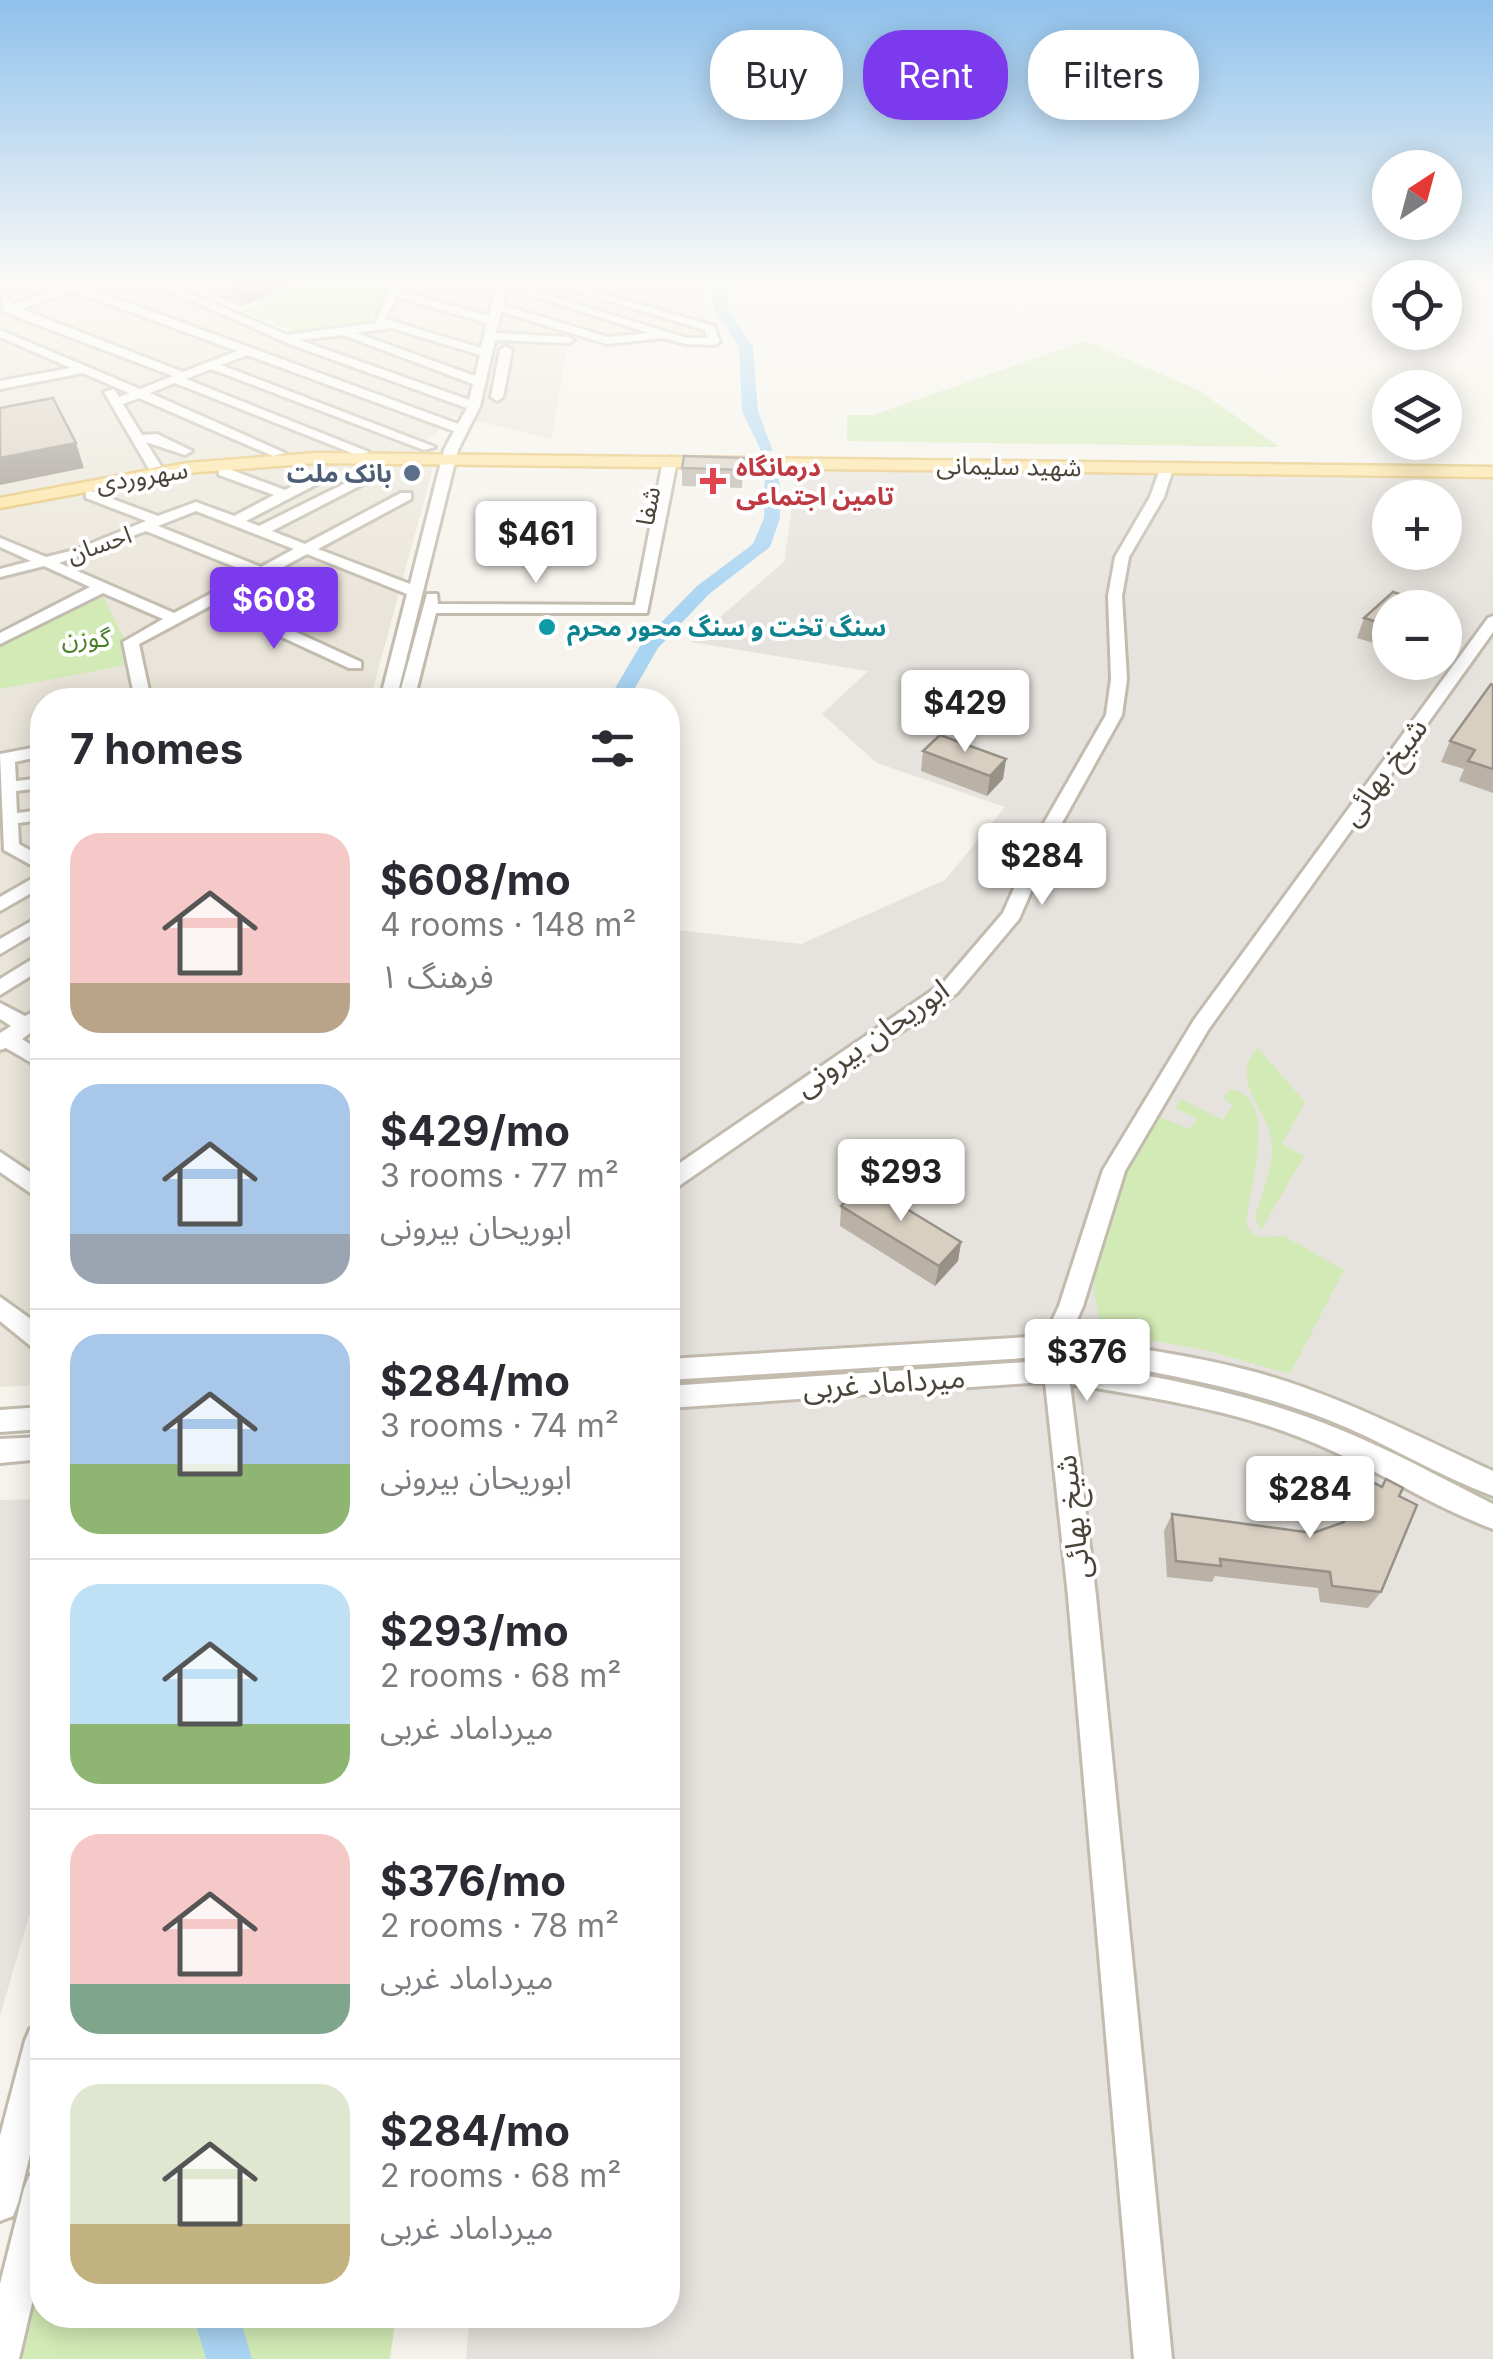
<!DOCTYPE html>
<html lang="en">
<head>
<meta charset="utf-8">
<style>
  body { margin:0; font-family:Inter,"Noto Sans Arabic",sans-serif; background:#f2f2f3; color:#2b2b33; height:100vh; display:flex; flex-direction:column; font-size:38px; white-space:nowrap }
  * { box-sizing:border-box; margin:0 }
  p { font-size:32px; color:#7c7c81 }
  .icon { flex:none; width:55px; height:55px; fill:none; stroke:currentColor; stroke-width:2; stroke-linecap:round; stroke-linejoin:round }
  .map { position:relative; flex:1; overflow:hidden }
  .side { position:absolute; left:30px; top:688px; width:650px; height:1640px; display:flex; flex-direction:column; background:#fff; border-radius:40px; box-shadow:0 5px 25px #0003 }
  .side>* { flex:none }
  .banner { position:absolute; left:710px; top:30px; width:632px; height:90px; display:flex; gap:20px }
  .needle { width:65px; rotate:36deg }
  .fabs { position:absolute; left:1372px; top:150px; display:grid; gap:20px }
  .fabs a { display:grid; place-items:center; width:90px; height:90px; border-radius:50%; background:#fff; box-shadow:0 5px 25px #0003; font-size:50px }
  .price { position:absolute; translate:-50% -85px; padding:0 22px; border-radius:10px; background:#fff; color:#222; font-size:32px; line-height:65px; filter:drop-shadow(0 2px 5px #0008) }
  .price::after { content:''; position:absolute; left:50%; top:60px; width:30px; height:22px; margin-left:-15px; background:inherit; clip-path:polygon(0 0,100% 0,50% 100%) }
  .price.selected { background:#7c3aed; color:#fff }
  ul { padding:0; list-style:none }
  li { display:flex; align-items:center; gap:30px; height:250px; padding:0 40px }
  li+li { border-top:2px solid #e1e1e2 }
  li span { display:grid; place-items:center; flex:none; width:280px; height:200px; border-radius:30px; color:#555 }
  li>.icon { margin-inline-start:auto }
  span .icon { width:120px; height:120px; fill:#fffc; stroke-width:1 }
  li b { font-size:42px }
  h2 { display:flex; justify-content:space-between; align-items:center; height:120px; padding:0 40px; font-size:42px }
  .pill { padding:0 35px; border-radius:40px; background:#fff; box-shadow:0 5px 25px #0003; font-size:35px; line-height:90px }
  .pill.selected { background:#7c3aed; color:#fff }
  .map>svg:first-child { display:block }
  .residential { fill:#eae5da }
  .industrial { fill:#e6e2dd; fill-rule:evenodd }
  .green { fill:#d2eab5 }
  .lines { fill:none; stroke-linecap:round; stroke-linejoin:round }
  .river { fill:#a9d4f2; fill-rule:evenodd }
  .minor-casing { stroke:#c2bbae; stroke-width:6 }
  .major-casing { stroke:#e6c16a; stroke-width:5 }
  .minor { fill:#fff; fill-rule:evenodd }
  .major { fill:#ffe39c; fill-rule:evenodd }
  .wall { fill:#bab2a6 }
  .shaded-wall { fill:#979187 }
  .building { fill:#d8cfc1; stroke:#979187; stroke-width:2.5 }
  .service-dot { fill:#5c6f8a; stroke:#fff; stroke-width:4 }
  .health-dot { fill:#e0444e; stroke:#fff; stroke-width:4 }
  .culture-dot { fill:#0f9aa8; stroke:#fff; stroke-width:4 }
  .labels { text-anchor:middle; stroke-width:8; stroke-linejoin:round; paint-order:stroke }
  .far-street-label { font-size:25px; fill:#4b4439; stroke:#fff }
  .far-health-label { font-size:25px; font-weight:bold; fill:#be3a42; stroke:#fff; text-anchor:start }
  .far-service-label { font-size:25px; font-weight:bold; fill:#4e5e75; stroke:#fff; text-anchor:end }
  .far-culture-label { font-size:25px; font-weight:bold; fill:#0d838f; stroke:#fff; text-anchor:start }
  .far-park-label { font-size:25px; fill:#4a7f2a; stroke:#fff }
  .street-label { font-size:30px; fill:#4b4439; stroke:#fff }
</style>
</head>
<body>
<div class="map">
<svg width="1493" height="2359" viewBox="0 0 1493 2359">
  <rect width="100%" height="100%" fill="#f6f3ec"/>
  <path class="residential" d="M 0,283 L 27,283 L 35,296 L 51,300 L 98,283 L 148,283 L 270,334 L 306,339 L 385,328 L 410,283 L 701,283 L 707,335 L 613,334 L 568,340 L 552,439 L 456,416 L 427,440 L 432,471 L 370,700 L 42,700 L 42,1385 L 0,1387 Z"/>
  <path class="industrial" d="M 798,466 L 1493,478 L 1493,2359 L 466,2359 L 470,2315 L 668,2315 L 668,929 L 801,944 L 945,880 L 1005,807 L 877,763 L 822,714 L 868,671 L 691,642 L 784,562 ZM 1390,498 L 1445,498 L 1445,552 L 1390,552 ZM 1390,608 L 1445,608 L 1445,662 L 1390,662 Z
    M 42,1499 L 42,1872 L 0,2016 L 0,1500 Z"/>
  <path class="green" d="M 309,283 L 388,283 L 393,285 L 367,326 L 299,333 L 241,311 Z
    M 1085,341 L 1200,391 L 1279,447 L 847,441 L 847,415 L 873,415 Z
    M 102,594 L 136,663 L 0,689 L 0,644 Z
    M 1258,1048 L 1305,1102 L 1282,1144 L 1304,1156 L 1261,1230 L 1255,1217 C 1261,1195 1272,1173 1272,1148 C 1272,1111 1226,1080 1258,1048 Z
    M 1231,1089 C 1284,1100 1244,1194 1247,1228 L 1258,1237 L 1284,1236 L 1344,1270 L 1290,1374 L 1201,1349 L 1101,1332 C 1099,1314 1093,1295 1094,1277 C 1097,1218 1128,1165 1160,1117 L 1189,1129 L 1197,1119 L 1175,1108 L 1181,1099 L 1223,1120 L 1233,1105 L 1223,1098 Z
    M 1110,1363 L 1238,1388 L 1337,1420 L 1493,1495 L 1493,1506 L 1345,1431 L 1106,1369 Z
    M 42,2266 L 42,2315 L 396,2315 L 390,2359 L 21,2359 Z"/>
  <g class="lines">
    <path class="river" d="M 710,283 L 724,283 L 729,311 L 753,347 L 758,411 L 773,451 L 761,451 L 742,411 L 739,347 L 715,311 Z
      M 765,464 L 779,467 L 780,518 L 770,547 L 709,594 L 658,648 L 628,700 L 608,700 L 643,641 L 697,586 L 753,544 L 764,518 Z
      M 193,2315 L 239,2315 L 252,2359 L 206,2359 Z"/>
    <defs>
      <path id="minor" d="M 92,283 L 85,287 L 458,424 L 467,408 L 292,345 L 152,283 L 166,283 L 287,335 L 375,323 L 393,283 L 403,283 L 400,291 L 489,316 L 497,283 L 507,283 L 503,305 L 608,337 L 649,333 L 518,291 L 527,289 L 687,338 L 707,338 L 705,330 L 549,283 L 566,283 L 714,326 L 720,342 L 714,345 L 686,344 L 663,338 L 607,344 L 501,312 L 496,333 L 568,337 L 574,340 L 568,343 L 495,340 L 480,406 L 458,450 L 396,700 L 380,700 L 407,594 L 307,554 L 224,599 L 361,662 L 361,668 L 349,668 L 212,605 L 139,644 L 151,700 L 135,700 L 123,642 L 163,619 L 103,593 L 0,644 L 0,633 L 90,587 L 44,566 L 0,577 L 0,569 L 31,561 L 0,547 L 0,538 L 46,557 L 75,550 L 146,521 L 86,498 L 86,492 L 91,491 L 158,516 L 196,502 L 234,516 L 274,495 L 219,475 L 219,469 L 229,469 L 285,490 L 311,476 L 321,476 L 321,482 L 246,521 L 259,526 L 370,471 L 375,472 L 375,478 L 272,531 L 305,544 L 401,493 L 411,493 L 411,499 L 318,549 L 410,584 L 444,450 L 454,431 L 247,355 L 221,365 L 435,447 L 424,450 L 211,369 L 186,379 L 369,452 L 357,455 L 175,383 L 150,393 L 285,453 L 273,456 L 139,398 L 123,404 L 142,435 L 157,434 L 192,451 L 185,455 L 146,442 L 161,466 L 149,469 L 104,392 L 114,389 L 119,397 L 129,393 L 83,373 L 0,389 L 0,381 L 71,368 L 0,337 L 0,330 L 140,389 L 173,376 L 4,312 L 0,288 L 14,304 L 70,285 ZM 74,291 L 237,351 L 183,372 L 21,309 ZM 397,297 L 487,323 L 481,348 L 385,319 ZM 391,328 L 480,355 L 475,376 L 356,333 ZM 343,335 L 473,384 L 469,400 L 299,340 ZM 196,511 L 294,549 L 261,567 L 158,526 ZM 146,531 L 250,573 L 174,613 L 59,563 Z
        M 506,346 L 512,350 L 503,397 L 497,401 L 491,397 L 500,350 Z
        M 670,457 L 677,461 L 647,613 L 436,613 L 414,700 L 398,700 L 427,594 L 437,594 L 438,604 L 635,605 L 663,461 Z
        M 1161,466 L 1173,469 L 1164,497 L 1129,557 L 1122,596 L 1127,679 L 1122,715 L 1058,830 L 1019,919 L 957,993 L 676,1188 L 668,1190 L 668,1171 L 943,983 L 1003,913 L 1040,830 L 1106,715 L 1111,679 L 1108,596 L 1115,557 L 1150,497 Z
        M 1493,616 L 1493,632 L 1208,1030 L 1125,1171 L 1083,1306 L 1069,1338 C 1130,1347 1191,1355 1251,1371 C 1335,1393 1414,1435 1493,1471 L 1493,1496 C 1436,1475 1383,1441 1326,1419 C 1242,1387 1156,1371 1067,1358 L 1067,1362 C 1161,1377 1254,1394 1341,1430 C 1393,1451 1443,1479 1493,1504 L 1493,1529 C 1436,1508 1384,1474 1328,1449 C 1248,1412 1157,1398 1070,1384 L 1096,1596 L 1172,2359 L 1134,2359 L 1068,1596 L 1045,1382 L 668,1408 L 668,1386 L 1042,1361 L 1042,1357 L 668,1380 L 668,1359 L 1045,1336 L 1059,1306 L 1103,1170 L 1194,1020 L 1488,618 Z
        M 42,746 L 42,756 L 15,762 L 16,781 L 42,778 L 42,788 L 16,791 L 17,813 L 42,810 L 42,820 L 18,823 L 19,844 L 42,857 L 42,871 L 4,850 L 0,754 Z
        M 42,873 L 42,887 L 0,911 L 0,897 Z
        M 42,915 L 42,929 L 0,954 L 0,939 Z
        M 42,953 L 42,969 L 0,995 L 0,979 Z
        M 0,1003 L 25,1016 L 42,1008 L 42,1024 L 22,1039 L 42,1052 L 42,1069 L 6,1048 L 0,1050 L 0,1033 L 11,1026 L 0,1019 Z
        M 0,1152 L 42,1180 L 42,1201 L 0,1172 Z
        M 0,1297 L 42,1327 L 42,1351 L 33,1348 L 0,1321 Z
        M 42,1407 L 42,1429 L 0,1432 L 0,1410 Z
        M 42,1437 L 42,1459 L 0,1463 L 0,1439 Z
        M 42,2024 L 42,2106 L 18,2203 L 13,2216 L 0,2221 L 0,2136 L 25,2041 L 30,2029 Z
        M 42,2171 L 42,2261 L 19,2359 L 0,2359 L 0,2284 L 24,2189 L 29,2176 Z"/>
      <path id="major" d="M 317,453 L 1493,467 L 1493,477 L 317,463 L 187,473 L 0,508 L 0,498 L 187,463 Z"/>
    </defs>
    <use href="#minor" class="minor-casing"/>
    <use href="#major" class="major-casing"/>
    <use href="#minor" class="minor"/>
    <use href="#major" class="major"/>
  </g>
  <path class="wall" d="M 206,283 L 302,283 L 242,306 L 209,294 Z
    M 744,458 L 742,488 L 682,486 L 682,468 Z
    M 1390,608 L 1390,648 L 1357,638 L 1364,618 Z
    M 1493,685 L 1493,793 L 1459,781 L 1464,769 L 1441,762 L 1450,741 Z
    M 923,751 L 1006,759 L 1003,779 L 987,796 L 921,771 Z
    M 841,1206 L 961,1242 L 958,1261 L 935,1286 L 840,1226 Z
    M 1365,1478 L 1381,1486 L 1386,1479 L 1399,1496 L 1381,1592 L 1368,1608 L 1320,1602 L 1318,1588 L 1215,1576 L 1212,1582 L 1167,1577 L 1164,1531 L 1172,1514 L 1313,1533 L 1340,1524 L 1353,1496 Z"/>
  <path class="shaded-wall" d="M 237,283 L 302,283 L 242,306 Z
    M 76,443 L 84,468 L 0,485 L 0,458 Z
    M 1006,759 L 1003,779 L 987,796 L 990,776 Z
    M 961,1242 L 958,1261 L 935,1286 L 939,1266 Z"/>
  <path class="building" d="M 53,398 L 76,443 L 0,458 L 0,408 Z
    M 684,456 L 744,458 L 742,470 L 682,468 Z
    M 1393,592 L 1442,607 L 1390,608 L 1390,626 L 1364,618 Z
    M 1491,684 L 1493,685 L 1493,769 L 1468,761 L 1475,750 L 1450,741 Z
    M 940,735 L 1006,759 L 990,776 L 923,751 Z
    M 864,1183 L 961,1242 L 939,1266 L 841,1206 Z
    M 1365,1478 L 1382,1487 L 1386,1479 L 1403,1488 L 1399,1496 L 1417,1505 L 1381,1592 L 1332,1586 L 1330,1572 L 1220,1559 L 1221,1566 L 1176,1561 L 1172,1514 L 1313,1533 L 1344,1522 Z"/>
  <linearGradient id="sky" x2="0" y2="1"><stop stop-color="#8fc1ec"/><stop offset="0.46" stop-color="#fbfaf6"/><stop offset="1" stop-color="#fbfaf6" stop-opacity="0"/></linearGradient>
  <rect width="1493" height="613" fill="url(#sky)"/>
  <circle class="service-dot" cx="412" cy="473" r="10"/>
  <path class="health-dot" d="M708 466h10v10h10v10h-10v10h-10v-10h-10v-10h10z"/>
  <circle class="culture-dot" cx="547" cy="627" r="10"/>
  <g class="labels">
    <g class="far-street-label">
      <text transform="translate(1009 466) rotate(1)" y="9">شهید سلیمانی</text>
      <text transform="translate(142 476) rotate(-9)" y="9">سهروردی</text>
      <text transform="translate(648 506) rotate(-79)" y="9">شفا</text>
      <text transform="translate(99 544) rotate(-19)" y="9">احسان</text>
    </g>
    <g class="far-health-label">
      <text x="736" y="476">درمانگاه<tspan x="736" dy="29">تامین اجتماعی</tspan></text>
    </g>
    <g class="far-service-label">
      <text x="392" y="482">بانک ملت</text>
    </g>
    <g class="far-culture-label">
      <text x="567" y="636">سنگ تخت و سنگ محور محرم</text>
    </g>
    <g class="far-park-label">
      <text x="86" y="647">گوزن</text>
    </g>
    <g class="street-label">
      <text transform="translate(1384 772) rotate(-54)" y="10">شیخ بهائی</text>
      <text transform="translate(872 1038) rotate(-35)" y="10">ابوریحان بیرونی</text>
      <text transform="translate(884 1383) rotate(-4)" y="10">میرداماد غربی</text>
      <text transform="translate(1073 1517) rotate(-97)" y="10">شیخ بهائی</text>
    </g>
  </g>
</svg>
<div class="fabs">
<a><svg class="needle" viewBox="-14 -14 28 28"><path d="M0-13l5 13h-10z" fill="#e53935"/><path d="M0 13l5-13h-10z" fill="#7c7c81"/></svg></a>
<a><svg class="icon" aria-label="locate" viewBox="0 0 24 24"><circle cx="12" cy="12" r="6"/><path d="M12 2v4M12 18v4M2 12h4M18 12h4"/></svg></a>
<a><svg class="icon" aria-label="layers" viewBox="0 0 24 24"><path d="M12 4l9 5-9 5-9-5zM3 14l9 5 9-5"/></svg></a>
<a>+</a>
<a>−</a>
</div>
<b class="price" style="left:536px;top:586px">$461</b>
<b class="price selected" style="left:274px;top:652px">$608</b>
<b class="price" style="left:965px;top:755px">$429</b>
<b class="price" style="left:1042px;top:908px">$284</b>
<b class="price" style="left:901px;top:1224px">$293</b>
<b class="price" style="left:1087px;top:1404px">$376</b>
<b class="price" style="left:1310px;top:1541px">$284</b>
<div class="banner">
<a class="pill">Buy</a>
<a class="pill selected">Rent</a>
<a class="pill">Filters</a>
</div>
<section class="side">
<h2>7 homes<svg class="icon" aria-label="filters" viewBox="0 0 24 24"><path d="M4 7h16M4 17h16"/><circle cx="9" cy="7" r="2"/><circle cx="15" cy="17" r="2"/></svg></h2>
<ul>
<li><span style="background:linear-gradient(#f6c9c9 75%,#b9a48a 0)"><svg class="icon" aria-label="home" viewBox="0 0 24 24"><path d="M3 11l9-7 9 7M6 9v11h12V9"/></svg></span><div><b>$608/mo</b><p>4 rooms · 148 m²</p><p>فرهنگ ۱</p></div></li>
<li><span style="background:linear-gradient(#a9c7e8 75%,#9aa5b1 0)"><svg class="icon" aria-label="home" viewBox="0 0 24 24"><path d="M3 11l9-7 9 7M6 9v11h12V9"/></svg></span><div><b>$429/mo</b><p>3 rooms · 77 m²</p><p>ابوریحان بیرونی</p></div></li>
<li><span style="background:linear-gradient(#a9c7e8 65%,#8fb573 0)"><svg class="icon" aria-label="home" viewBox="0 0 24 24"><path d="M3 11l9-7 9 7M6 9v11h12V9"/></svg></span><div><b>$284/mo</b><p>3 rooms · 74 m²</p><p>ابوریحان بیرونی</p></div></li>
<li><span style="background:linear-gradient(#bfe0f5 70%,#8fb573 0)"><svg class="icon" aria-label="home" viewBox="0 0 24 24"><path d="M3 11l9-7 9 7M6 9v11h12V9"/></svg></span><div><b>$293/mo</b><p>2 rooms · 68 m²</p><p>میرداماد غربی</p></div></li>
<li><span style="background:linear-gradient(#f6c9c9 75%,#7fa58c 0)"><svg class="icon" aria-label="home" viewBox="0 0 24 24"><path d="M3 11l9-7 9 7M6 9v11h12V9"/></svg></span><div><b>$376/mo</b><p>2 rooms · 78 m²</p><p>میرداماد غربی</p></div></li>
<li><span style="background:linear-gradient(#dfe7d0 70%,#c2b280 0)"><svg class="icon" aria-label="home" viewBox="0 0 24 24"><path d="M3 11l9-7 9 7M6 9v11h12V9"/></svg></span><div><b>$284/mo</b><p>2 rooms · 68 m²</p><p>میرداماد غربی</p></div></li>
</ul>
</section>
</div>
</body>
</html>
